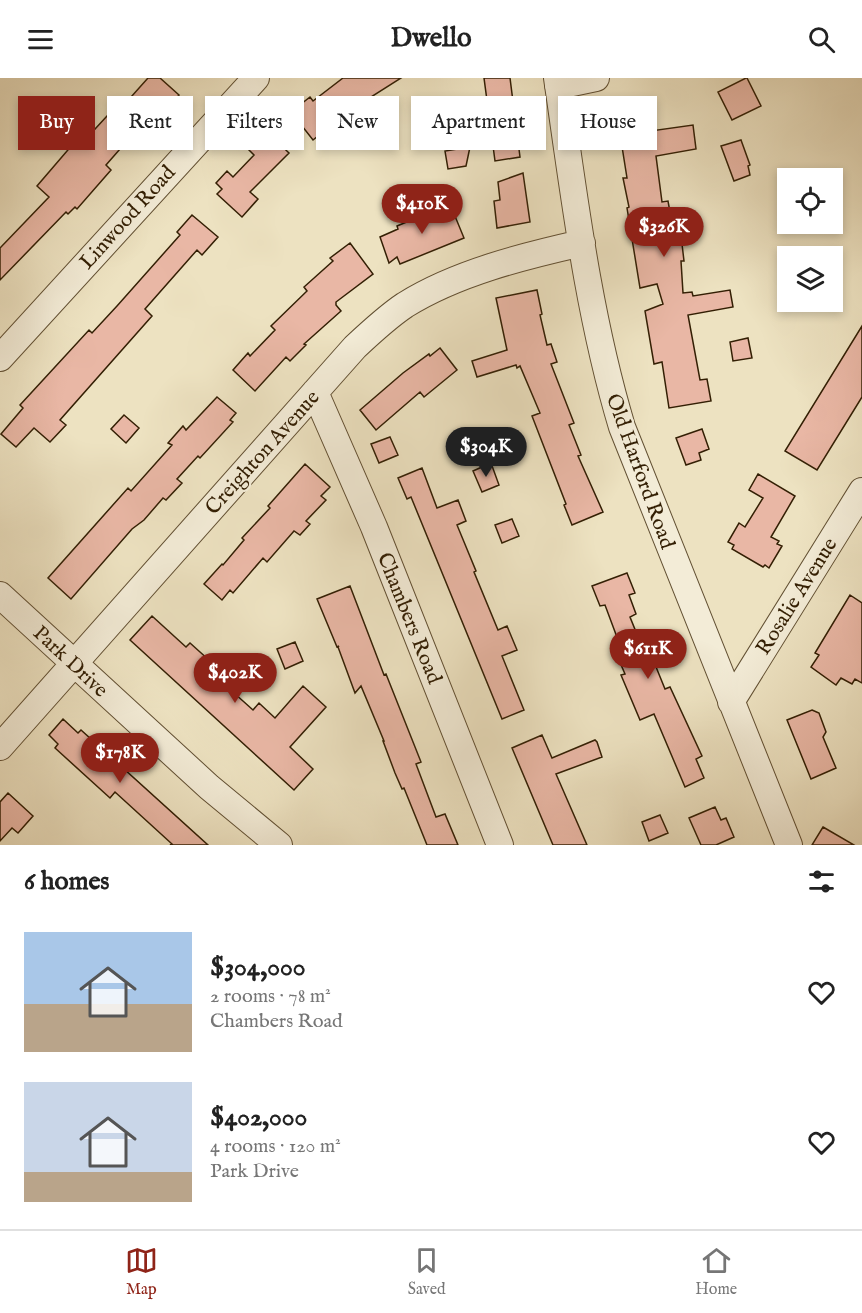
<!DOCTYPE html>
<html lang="en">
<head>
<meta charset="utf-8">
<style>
  body { margin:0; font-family:"IM FELL English",serif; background:#f2f2f2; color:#222; height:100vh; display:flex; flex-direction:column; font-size:22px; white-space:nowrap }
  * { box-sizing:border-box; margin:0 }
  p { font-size:20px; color:#767676 }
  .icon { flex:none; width:33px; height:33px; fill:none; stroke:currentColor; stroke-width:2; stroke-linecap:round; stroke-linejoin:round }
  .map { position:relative; height:767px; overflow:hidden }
  .drawer { display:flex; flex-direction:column; background:#fff; flex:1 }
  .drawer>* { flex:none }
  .hud { position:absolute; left:18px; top:18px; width:826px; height:54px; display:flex; gap:12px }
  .buttons { position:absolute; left:777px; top:90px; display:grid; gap:12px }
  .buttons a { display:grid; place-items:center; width:66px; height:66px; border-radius:0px; background:#fff; box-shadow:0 3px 9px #0003; font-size:30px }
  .price { position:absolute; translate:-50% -51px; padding:0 14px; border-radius:21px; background:#8f2418; color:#fff; font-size:20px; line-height:39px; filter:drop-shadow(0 2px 3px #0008) }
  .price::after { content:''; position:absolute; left:50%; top:36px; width:18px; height:14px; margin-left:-9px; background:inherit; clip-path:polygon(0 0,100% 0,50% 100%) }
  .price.selected { background:#222; color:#fff }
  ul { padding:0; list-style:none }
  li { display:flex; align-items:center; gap:18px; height:150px; padding:0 24px }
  li span { display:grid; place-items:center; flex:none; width:168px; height:120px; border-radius:0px; color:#555 }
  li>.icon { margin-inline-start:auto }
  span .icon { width:72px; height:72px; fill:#fffc; stroke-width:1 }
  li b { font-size:26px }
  h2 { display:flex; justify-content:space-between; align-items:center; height:72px; padding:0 24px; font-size:26px }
  .chip { padding:0 21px; border-radius:0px; background:#fff; box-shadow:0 3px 9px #0003; font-size:21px; line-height:54px }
  .chip.selected { background:#8f2418; color:#fff }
  header { display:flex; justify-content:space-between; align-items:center; height:78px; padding:0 24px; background:#fff; font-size:27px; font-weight:700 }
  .menu { display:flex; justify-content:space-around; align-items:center; height:84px; border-top:2px solid #e0e0e0; background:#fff; font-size:16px; color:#767676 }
  .menu a { display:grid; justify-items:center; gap:3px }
  .menu .selected { color:#8f2418 }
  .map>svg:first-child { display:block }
  .building { fill:#e9b7a5; stroke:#331f04; stroke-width:1.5 }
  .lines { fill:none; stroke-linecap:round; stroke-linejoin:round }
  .minor-casing { stroke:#625033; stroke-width:28 }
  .minor { stroke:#f3ecd7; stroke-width:26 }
  .labels { text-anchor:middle; stroke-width:4.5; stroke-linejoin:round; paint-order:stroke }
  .street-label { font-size:21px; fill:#331f04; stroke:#f3ecd7 }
</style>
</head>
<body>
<header><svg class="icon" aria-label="menu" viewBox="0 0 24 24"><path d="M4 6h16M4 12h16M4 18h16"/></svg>Dwello<svg class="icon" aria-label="search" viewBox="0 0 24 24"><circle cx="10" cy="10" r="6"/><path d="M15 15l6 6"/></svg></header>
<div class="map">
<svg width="862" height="767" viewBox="0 0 862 767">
  <rect width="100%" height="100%" fill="#ede2c1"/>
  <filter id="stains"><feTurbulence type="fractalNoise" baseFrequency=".00333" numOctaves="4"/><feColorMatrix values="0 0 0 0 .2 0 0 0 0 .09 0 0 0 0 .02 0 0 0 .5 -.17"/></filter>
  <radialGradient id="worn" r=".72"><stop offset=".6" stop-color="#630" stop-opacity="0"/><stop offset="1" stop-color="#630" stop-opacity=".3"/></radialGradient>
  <path class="building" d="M 148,0 L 160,0 L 179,17 L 137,63 L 133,60 L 129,65 L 127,63 L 106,87 L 111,92 L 77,131 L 75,129 L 68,136 L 66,134 L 0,202 L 0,170 L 49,119 L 37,108 L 79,59 L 84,63 L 119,25 L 123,28 Z
    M 343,0 L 401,0 L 333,43 L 334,45 L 313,62 L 291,34 L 310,19 L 313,23 Z
    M 484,0 L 510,0 L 520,79 L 495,83 Z
    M 746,0 L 747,0 L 761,28 L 732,42 L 718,14 Z
    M 632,34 L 634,41 L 645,39 L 647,50 L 651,50 L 651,53 L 693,47 L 696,71 L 656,78 L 662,124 L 668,123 L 676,167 L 682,166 L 684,183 L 681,183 L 683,215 L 692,214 L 693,218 L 730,212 L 733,229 L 688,237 L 700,302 L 707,301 L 711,323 L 669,330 L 662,284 L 654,286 L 645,233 L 663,226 L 657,206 L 640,210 L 627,130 L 629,129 L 623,100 L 627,100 L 617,37 Z
    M 270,57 L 289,75 L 250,114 L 258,121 L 242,139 L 217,116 L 222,111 L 216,105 L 227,93 L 233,99 L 254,77 L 248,71 L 260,59 L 265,63 Z
    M 741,62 L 750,87 L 748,88 L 750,97 L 734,103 L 721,68 Z
    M 470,69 L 466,88 L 448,91 L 445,73 Z
    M 523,95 L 530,144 L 497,150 L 494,123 L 500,122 L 498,104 Z
    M 450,126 L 464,160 L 400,186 L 397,179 L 389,185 L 380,159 L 398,151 L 397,148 Z
    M 192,137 L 218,159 L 202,177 L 197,172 L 145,231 L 152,238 L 60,342 L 66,347 L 50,364 L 34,350 L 16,369 L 1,356 L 23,330 L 20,327 L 89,252 L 92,255 L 117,228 L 180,157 L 177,154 Z
    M 350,165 L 373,196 L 336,224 L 336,227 L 341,233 L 304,266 L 306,267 L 290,283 L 286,279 L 255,313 L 233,292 L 248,275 L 250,278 L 275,252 L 271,248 L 307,213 L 304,209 L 333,183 L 330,180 Z
    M 537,212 L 542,236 L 540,237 L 547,267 L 551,266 L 557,284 L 551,286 L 574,345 L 569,347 L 581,377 L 578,378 L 603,434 L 572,447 L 564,427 L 566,426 L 532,338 L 540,335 L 520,288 L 517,290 L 516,287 L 477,299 L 472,283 L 507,272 L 496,220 Z
    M 862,248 L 862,319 L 817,392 L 785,373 Z
    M 748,260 L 752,280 L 733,283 L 730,264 Z
    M 440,270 L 457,292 L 424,319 L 420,314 L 376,352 L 360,332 L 403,295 L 429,276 L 430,278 Z
    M 217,319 L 236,335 L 230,342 L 233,344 L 200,380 L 198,378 L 177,401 L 182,405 L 166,422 L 163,420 L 144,442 L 132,451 L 71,521 L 48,500 L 128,410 L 131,413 L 172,367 L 168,365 L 183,348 L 186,352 Z
    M 124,337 L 139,350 L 126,365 L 111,351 Z
    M 702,351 L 709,371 L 699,375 L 701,382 L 686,387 L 676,360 Z
    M 390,359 L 398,377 L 379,385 L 371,366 Z
    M 491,385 L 499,407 L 482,414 L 473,393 Z
    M 305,386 L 330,409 L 321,418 L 326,422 L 306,443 L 310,446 L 300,457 L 294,453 L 267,484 L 263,480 L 233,515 L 230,512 L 222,522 L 204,506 L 222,486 L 223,487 L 244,462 L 242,460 L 270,430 L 268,428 Z
    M 422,390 L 437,430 L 458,422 L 466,443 L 457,447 L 476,493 L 474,494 L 498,552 L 507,548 L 517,572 L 502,578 L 524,632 L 502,641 L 411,419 L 407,421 L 398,400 Z
    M 758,396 L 795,418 L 771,459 L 779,463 L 777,466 L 782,468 L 769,490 L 765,487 L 763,489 L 732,471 L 734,467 L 728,464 L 739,445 L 745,449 L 763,420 L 749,412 Z
    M 512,441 L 519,458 L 502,465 L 495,447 Z
    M 627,495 L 635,515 L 629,517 L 636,536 L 630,539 L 649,586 L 654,584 L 665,611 L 670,609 L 702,678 L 696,681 L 704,700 L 685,709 L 654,636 L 640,642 L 621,597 L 625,596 L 615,573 L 621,570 L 605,527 L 600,528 L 592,508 Z
    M 350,508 L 384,597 L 386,596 L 421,684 L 416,686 L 436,739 L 445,736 L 458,767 L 427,767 L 404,710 L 402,711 L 395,695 L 383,663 L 384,663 L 361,608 L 355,615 L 338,569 L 339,568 L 337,569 L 317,521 Z
    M 850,517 L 862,525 L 862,605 L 855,601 L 852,606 L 841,600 L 836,607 L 811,589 L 819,577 L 815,575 Z
    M 152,538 L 186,569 L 190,565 L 210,583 L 205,589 L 253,632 L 259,625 L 275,640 L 303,608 L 326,629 L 290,669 L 313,691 L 294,712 L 130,562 Z
    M 295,564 L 303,583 L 285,591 L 277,571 Z
    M 812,632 L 819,635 L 826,654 L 823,659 L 836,690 L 811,701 L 787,642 Z
    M 63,641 L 78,655 L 81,652 L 208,767 L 170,767 L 172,766 L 115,714 L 110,720 L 55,670 L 58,666 L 49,657 Z
    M 542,657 L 552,680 L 595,662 L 597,664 L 602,679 L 556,696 L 587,767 L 553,767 L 512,670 Z
    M 8,715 L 33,738 L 18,755 L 12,750 L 0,763 L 0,724 Z
    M 715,729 L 721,742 L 726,740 L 734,759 L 716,767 L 701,767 L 689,740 Z
    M 660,737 L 668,755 L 649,763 L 642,744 Z
    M 823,749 L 854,767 L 812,767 Z"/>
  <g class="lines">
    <defs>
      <path id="minor" d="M 557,0 C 574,117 588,236 622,349 L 789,767
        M 558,8 L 596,0
        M 0,280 L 256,0
        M 315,314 L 374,449 L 500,767
        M 0,517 L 209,709 L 279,767
        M 731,624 L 862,413
        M 0,669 L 355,269 C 371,254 387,239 405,227 C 456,195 524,178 582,165"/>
    </defs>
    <use href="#minor" class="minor-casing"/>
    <use href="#minor" class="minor"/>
  </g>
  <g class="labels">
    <g class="street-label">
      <text transform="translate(127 139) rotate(-48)" y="7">Linwood Road</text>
      <text transform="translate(262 374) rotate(-48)" y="7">Creighton Avenue</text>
      <text transform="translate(641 393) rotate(70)" y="7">Old Harford Road</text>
      <text transform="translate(796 518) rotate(-58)" y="7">Rosalie Avenue</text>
      <text transform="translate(410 540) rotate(68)" y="7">Chambers Road</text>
      <text transform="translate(71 583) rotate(43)" y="7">Park Drive</text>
    </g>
  </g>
  <rect width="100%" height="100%" filter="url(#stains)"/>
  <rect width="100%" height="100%" fill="url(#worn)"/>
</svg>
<div class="buttons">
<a><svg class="icon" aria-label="locate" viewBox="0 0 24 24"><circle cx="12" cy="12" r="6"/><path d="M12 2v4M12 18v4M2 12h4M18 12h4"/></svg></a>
<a><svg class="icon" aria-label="layers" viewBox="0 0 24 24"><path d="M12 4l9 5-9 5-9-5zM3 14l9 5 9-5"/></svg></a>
</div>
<b class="price" style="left:422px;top:157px">$410K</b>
<b class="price" style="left:664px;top:180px">$326K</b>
<b class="price selected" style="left:486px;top:400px">$304K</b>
<b class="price" style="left:648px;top:602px">$611K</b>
<b class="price" style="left:235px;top:626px">$402K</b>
<b class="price" style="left:120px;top:706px">$178K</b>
<div class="hud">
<a class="chip selected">Buy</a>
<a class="chip">Rent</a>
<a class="chip">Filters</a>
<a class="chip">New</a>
<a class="chip">Apartment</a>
<a class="chip">House</a>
</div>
</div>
<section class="drawer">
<h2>6 homes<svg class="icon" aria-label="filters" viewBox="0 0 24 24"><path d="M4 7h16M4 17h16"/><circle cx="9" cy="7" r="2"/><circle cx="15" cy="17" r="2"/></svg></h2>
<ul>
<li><span style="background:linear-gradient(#a9c7e8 60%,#b9a48a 0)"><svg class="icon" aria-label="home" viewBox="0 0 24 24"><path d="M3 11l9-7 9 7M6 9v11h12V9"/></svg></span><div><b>$304,000</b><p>2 rooms · 78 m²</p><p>Chambers Road</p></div><svg class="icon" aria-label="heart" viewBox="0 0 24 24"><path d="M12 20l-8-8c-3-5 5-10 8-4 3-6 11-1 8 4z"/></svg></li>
<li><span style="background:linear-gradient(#c9d6e8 75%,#b9a48a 0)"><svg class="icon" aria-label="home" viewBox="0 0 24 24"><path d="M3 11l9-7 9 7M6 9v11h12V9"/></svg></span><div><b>$402,000</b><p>4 rooms · 120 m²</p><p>Park Drive</p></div><svg class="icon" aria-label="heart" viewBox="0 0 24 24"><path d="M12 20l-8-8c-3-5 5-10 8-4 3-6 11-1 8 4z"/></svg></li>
</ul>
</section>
<nav class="menu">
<a class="selected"><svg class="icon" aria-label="map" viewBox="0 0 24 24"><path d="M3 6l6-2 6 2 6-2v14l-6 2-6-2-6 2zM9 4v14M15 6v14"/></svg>Map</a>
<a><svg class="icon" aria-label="saved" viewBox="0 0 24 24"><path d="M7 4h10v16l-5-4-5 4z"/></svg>Saved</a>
<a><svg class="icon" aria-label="home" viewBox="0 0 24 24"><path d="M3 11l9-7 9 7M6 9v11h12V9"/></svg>Home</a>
</nav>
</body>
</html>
